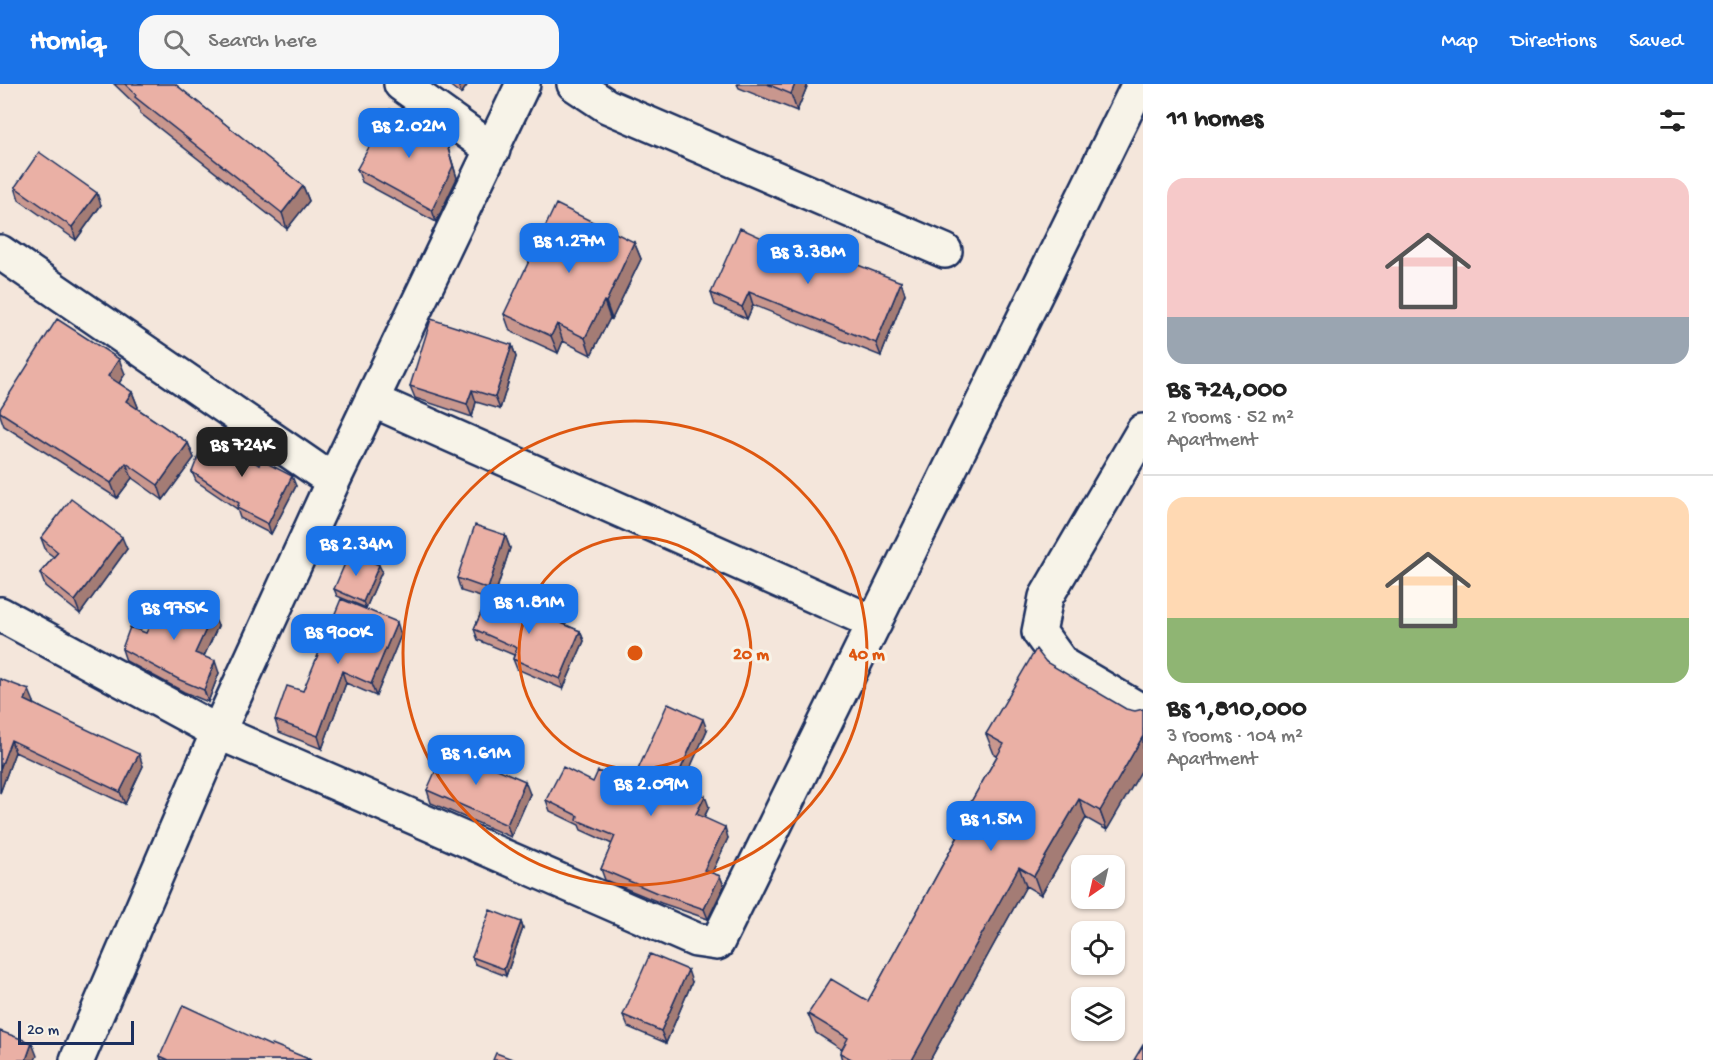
<!DOCTYPE html>
<html lang="en">
<head>
<meta charset="utf-8">
<style>
  body { margin:0; font-family:"Gochi Hand",sans-serif; background:#f6f6f6; color:#222; height:100vh; display:flex; flex-direction:column; font-size:22px; white-space:nowrap }
  * { box-sizing:border-box; margin:0 }
  p { font-size:20px; color:#767676 }
  .icon { flex:none; width:33px; height:33px; fill:none; stroke:currentColor; stroke-width:2; stroke-linecap:round; stroke-linejoin:round }
  .map { position:relative; flex:1; overflow:hidden }
  .sheet { display:flex; flex-direction:column; background:#fff; width:570px }
  .sheet>* { flex:none }
  .needle { width:39px; rotate:214deg }
  .tools { position:absolute; left:1071px; top:771px; display:grid; gap:12px }
  .tools a { display:grid; place-items:center; width:54px; height:54px; border-radius:12px; background:#fff; box-shadow:0 2px 4px #0004; font-size:30px }
  .scale { position:absolute; left:18px; bottom:15px; width:116px; box-sizing:border-box; padding-left:6px; border:3px solid #1b2f5e; border-top:0; font-size:16px; line-height:21px; white-space:nowrap; color:#1b2f5e; -webkit-text-stroke:4px #f7f3e8; paint-order:stroke }
  .price { position:absolute; translate:-50% -51px; padding:0 14px; border-radius:12px; background:#1a73e8; color:#fff; font-size:20px; line-height:39px; filter:drop-shadow(0 2px 3px #0008) }
  .price::after { content:''; position:absolute; left:50%; top:36px; width:18px; height:14px; margin-left:-9px; background:inherit; clip-path:polygon(0 0,100% 0,50% 100%) }
  .price.selected { background:#222; color:#fff }
  ul { padding:0; list-style:none }
  li { display:grid; align-content:center; gap:12px; height:318px; padding:0 24px }
  li+li { border-top:2px solid #e0e0e0 }
  li span { display:grid; place-items:center; height:186px; border-radius:18px; color:#555 }
  li>.icon { margin-inline-start:auto }
  span .icon { width:108px; height:108px; fill:#fffc; stroke-width:1 }
  li b { font-size:26px }
  h2 { display:flex; justify-content:space-between; align-items:center; height:72px; padding:0 24px; font-size:26px }
  header { display:flex; align-items:center; gap:36px; box-sizing:border-box; height:84px; padding:0 30px; background:#1a73e8; color:#fff }
  header strong { font-size:28px }
  nav { display:flex; gap:33px; margin-inline-start:auto; font-size:21px }
  .search { width:420px; height:54px; background:#f6f6f6; display:flex; align-items:center; gap:15px; box-sizing:border-box; padding:0 21px; border-radius:18px; color:#767676; font-size:22px }
  main { display:flex; flex:1; min-height:0 }
  .map>svg:first-child { display:block }
  .lines { fill:none; stroke-linecap:round; stroke-linejoin:round }
  .minor-casing { stroke:#1b2f5e; stroke-width:38 }
  .minor { stroke:#f7f3e8; stroke-width:33 }
  .wall { fill:#c9978e; stroke:#1b2f5e; stroke-width:1.5 }
  .shaded-wall { fill:#a47b74; stroke:#1b2f5e; stroke-width:1.5 }
  .building { fill:#eab0a5; stroke:#1b2f5e; stroke-width:1.5 }
  .ring { fill:none; stroke:#de5710; stroke-width:3 }
  .centre { fill:#de5710; stroke:#f7f3e8; stroke-width:3 }
  .ring-label { font-size:18px; text-anchor:middle; font-weight:bold; fill:#de5710; stroke:#f7f3e8; stroke-width:6; stroke-linejoin:round; paint-order:stroke }
</style>
</head>
<body>
<header>
<strong>Homiq</strong>
<div class="search"><svg class="icon" aria-label="search" viewBox="0 0 24 24"><circle cx="10" cy="10" r="6"/><path d="M15 15l6 6"/></svg>Search here</div>
<nav><a>Map</a><a>Directions</a><a>Saved</a></nav>
</header>
<main>
<div class="map">
<svg width="1143" height="976" viewBox="0 0 1143 976">
  <rect width="100%" height="100%" fill="#f4e6db"/>
  <filter id="ink" filterUnits="userSpaceOnUse"><feTurbulence type="fractalNoise" baseFrequency=".0167" numOctaves="2"/><feDisplacementMap in="SourceGraphic" scale="12" xChannelSelector="R" yChannelSelector="G"/><feConvolveMatrix kernelMatrix="1 2 1 2 8 2 1 2 1" color-interpolation-filters="sRGB"/></filter>
  <g filter="url(#ink)">
    <g class="lines">
      <defs>
        <path id="minor" d="M 401,0 L 493,66
          M 574,0 L 607,22 L 945,167
          M 0,168 L 333,397
          M 372,316 L 875,539
          M 1143,347 L 1046,513 L 1039,548 L 1063,581 L 1143,628
          M 0,530 L 218,648 L 696,856 L 717,859 L 1139,0
          M 77,976 L 218,648 L 333,397 L 523,0"/>
      </defs>
      <use href="#minor" class="minor-casing"/>
      <use href="#minor" class="minor"/>
    </g>
    <path class="wall" d="M 114,0 L 175,0 L 303,102 L 309,117 L 287,145 L 140,29 L 139,24 Z
      M 448,0 L 468,0 L 461,10 Z
      M 737,0 L 808,0 L 797,27 L 739,4 Z
      M 444,51 L 457,94 L 436,138 L 362,98 L 357,85 Z
      M 15,103 L 101,121 L 76,156 L 19,116 Z
      M 634,158 L 641,175 L 612,235 L 610,234 L 591,271 L 563,257 L 558,269 L 510,247 L 504,230 Z
      M 820,180 L 901,198 L 905,210 L 881,272 L 753,221 L 747,235 L 715,221 L 711,209 Z
      M 512,261 L 516,273 L 500,325 L 476,318 L 472,333 L 415,314 L 410,302 Z
      M 125,290 L 119,299 L 132,308 L 138,323 L 137,324 L 188,359 L 194,374 L 163,416 L 132,394 L 117,414 L 4,342 L 0,331 L 0,325 Z
      M 259,381 L 296,402 L 271,450 L 240,434 L 237,425 L 196,397 L 192,388 Z
      M 505,451 L 510,464 L 495,511 L 580,547 L 584,557 L 563,605 L 517,585 L 513,575 L 514,571 L 478,556 L 474,545 L 487,515 L 461,507 L 457,494 Z
      M 41,454 L 127,465 L 80,530 L 45,502 L 40,489 L 54,473 L 46,467 Z
      M 382,487 L 366,524 L 337,512 L 334,505 Z
      M 218,542 L 204,572 L 219,589 L 208,618 L 184,608 L 126,577 L 122,565 L 146,549 Z
      M 401,551 L 376,612 L 346,599 L 322,665 L 279,648 L 275,636 L 303,607 Z
      M 1046,578 L 1107,746 L 1086,734 L 1041,811 L 1026,802 L 930,976 L 842,976 L 840,969 L 841,965 L 816,949 L 808,930 L 868,917 L 957,754 L 955,746 L 997,672 L 994,670 L 986,650 Z
      M 0,595 L 34,618 L 33,619 L 143,682 L 125,720 L 15,668 L 0,709 Z
      M 707,646 L 682,701 L 709,723 L 704,734 L 728,754 L 712,789 L 720,792 L 724,802 L 708,835 L 661,819 L 605,796 L 601,785 L 612,760 L 581,746 L 579,741 L 550,727 L 546,716 L 593,698 L 631,701 Z
      M 427,706 L 530,710 L 511,753 L 431,719 Z
      M 521,838 L 523,844 L 506,892 L 475,880 L 472,873 Z
      M 692,898 L 666,959 L 628,943 L 623,931 Z
      M 271,962 L 311,976 L 161,976 L 160,972 Z"/>
    <path class="shaded-wall" d="M 458,0 L 468,0 L 461,10 Z
      M 795,0 L 808,0 L 797,27 L 791,10 Z
      M 444,51 L 457,94 L 436,138 L 432,126 Z
      M 303,102 L 309,117 L 287,145 L 282,129 Z
      M 97,109 L 101,121 L 76,156 L 72,143 Z
      M 634,158 L 641,175 L 612,235 L 606,218 Z
      M 901,198 L 905,210 L 881,272 L 876,259 Z
      M 749,208 L 753,221 L 747,235 L 742,223 Z
      M 604,217 L 610,234 L 591,271 L 585,254 Z
      M 557,240 L 563,257 L 558,269 L 551,252 Z
      M 512,261 L 516,273 L 500,325 L 495,313 Z
      M 119,275 L 125,290 L 114,307 L 108,292 Z
      M 472,306 L 476,318 L 472,333 L 467,320 Z
      M 132,308 L 138,323 L 132,332 L 126,317 Z
      M 188,359 L 194,374 L 163,416 L 158,401 Z
      M 126,379 L 132,394 L 117,414 L 111,399 Z
      M 292,392 L 296,402 L 271,450 L 268,440 Z
      M 505,451 L 510,464 L 493,517 L 488,505 Z
      M 122,453 L 127,465 L 80,530 L 75,517 Z
      M 379,481 L 382,487 L 366,524 L 363,518 Z
      M 213,530 L 218,542 L 200,581 L 195,569 Z
      M 397,538 L 401,551 L 376,612 L 371,600 Z
      M 580,547 L 584,557 L 563,605 L 560,595 Z
      M 215,577 L 219,589 L 208,618 L 204,606 Z
      M 342,587 L 346,599 L 322,665 L 318,652 Z
      M 29,606 L 34,618 L 30,628 L 25,616 Z
      M 703,635 L 707,646 L 679,709 L 675,698 Z
      M 1143,652 L 1143,684 L 1107,746 L 1100,727 Z
      M 11,656 L 15,668 L 0,709 L 0,685 Z
      M 139,670 L 143,682 L 125,720 L 120,708 Z
      M 525,697 L 530,710 L 511,753 L 507,741 Z
      M 705,712 L 709,723 L 700,741 L 696,730 Z
      M 1079,715 L 1086,734 L 1041,811 L 1034,792 Z
      M 725,743 L 728,754 L 708,797 L 704,786 Z
      M 1019,783 L 1026,802 L 930,976 L 912,976 Z
      M 720,792 L 724,802 L 708,835 L 704,825 Z
      M 521,838 L 523,844 L 506,892 L 504,885 Z
      M 688,886 L 692,898 L 666,959 L 661,947 Z
      M 32,959 L 37,972 L 35,976 L 26,976 Z"/>
    <path class="building" d="M 125,0 L 175,0 L 303,102 L 282,129 L 135,13 L 136,11 Z
      M 767,0 L 795,0 L 791,10 Z
      M 390,25 L 444,51 L 453,82 L 432,126 L 357,85 Z
      M 39,68 L 97,109 L 72,143 L 15,103 Z
      M 556,120 L 634,158 L 606,218 L 604,217 L 585,254 L 557,240 L 551,252 L 504,230 Z
      M 740,144 L 820,180 L 825,168 L 901,198 L 876,259 L 749,208 L 742,223 L 711,209 Z
      M 57,235 L 119,275 L 108,292 L 132,308 L 126,317 L 188,359 L 158,401 L 126,379 L 111,399 L 0,328 L 0,325 Z
      M 431,235 L 512,261 L 495,313 L 472,306 L 467,320 L 410,302 Z
      M 208,347 L 259,381 L 261,376 L 292,392 L 268,440 L 237,424 L 239,419 L 192,388 Z
      M 71,415 L 122,453 L 75,517 L 40,489 L 58,468 L 41,454 Z
      M 475,441 L 505,451 L 488,505 L 457,494 Z
      M 350,468 L 379,481 L 363,518 L 334,505 Z
      M 166,507 L 213,530 L 195,569 L 215,577 L 204,606 L 180,596 L 122,565 L 130,543 L 146,549 Z
      M 490,509 L 580,547 L 560,595 L 513,575 L 517,564 L 474,545 Z
      M 341,515 L 397,538 L 371,600 L 342,587 L 318,652 L 275,636 L 287,602 L 303,607 Z
      M 1036,565 L 1046,578 L 1126,625 L 1135,627 L 1143,625 L 1143,652 L 1100,727 L 1079,715 L 1034,792 L 1019,783 L 912,976 L 853,976 L 840,969 L 848,954 L 808,930 L 831,895 L 868,917 L 960,749 L 955,746 L 1004,660 L 986,650 Z
      M 0,595 L 29,606 L 25,616 L 139,670 L 120,708 L 11,656 L 0,685 Z
      M 668,619 L 703,635 L 675,698 L 705,712 L 696,730 L 725,743 L 704,786 L 720,792 L 704,825 L 657,809 L 601,785 L 615,752 L 577,736 L 578,732 L 546,716 L 563,683 L 593,698 L 598,687 L 631,701 Z
      M 446,663 L 525,697 L 507,741 L 427,706 Z
      M 490,826 L 521,838 L 504,885 L 472,873 Z
      M 650,870 L 688,886 L 661,947 L 623,931 Z
      M 183,921 L 271,962 L 272,960 L 311,976 L 169,976 L 160,972 Z
      M 0,947 L 32,959 L 26,976 L 0,976 Z
      M 1143,961 L 1143,976 L 1134,976 Z
      M 496,969 L 515,976 L 493,976 Z"/>
  </g>
  <g class="ring">
    <circle cx="635" cy="569" r="116"/>
    <circle cx="635" cy="569" r="232"/>
  </g>
  <circle cx="635" cy="569" r="9" class="centre"/>
  <g class="ring-label">
    <text x="751" y="575">20 m</text>
    <text x="867" y="575">40 m</text>
  </g>
</svg>
<div class="tools">
<a><svg class="needle" viewBox="-14 -14 28 28"><path d="M0-13l5 13h-10z" fill="#e53935"/><path d="M0 13l5-13h-10z" fill="#767676"/></svg></a>
<a><svg class="icon" aria-label="locate" viewBox="0 0 24 24"><circle cx="12" cy="12" r="6"/><path d="M12 2v4M12 18v4M2 12h4M18 12h4"/></svg></a>
<a><svg class="icon" aria-label="layers" viewBox="0 0 24 24"><path d="M12 4l9 5-9 5-9-5zM3 14l9 5 9-5"/></svg></a>
</div>
<div class="scale">20 m</div>
<b class="price" style="left:409px;top:75px">Bs 2.02M</b>
<b class="price" style="left:569px;top:190px">Bs 1.27M</b>
<b class="price" style="left:808px;top:201px">Bs 3.38M</b>
<b class="price selected" style="left:242px;top:394px">Bs 724K</b>
<b class="price" style="left:356px;top:493px">Bs 2.34M</b>
<b class="price" style="left:529px;top:551px">Bs 1.81M</b>
<b class="price" style="left:174px;top:557px">Bs 975K</b>
<b class="price" style="left:338px;top:581px">Bs 900K</b>
<b class="price" style="left:476px;top:702px">Bs 1.61M</b>
<b class="price" style="left:651px;top:733px">Bs 2.09M</b>
<b class="price" style="left:991px;top:768px">Bs 1.5M</b>
</div>
<section class="sheet">
<h2>11 homes<svg class="icon" aria-label="filters" viewBox="0 0 24 24"><path d="M4 7h16M4 17h16"/><circle cx="9" cy="7" r="2"/><circle cx="15" cy="17" r="2"/></svg></h2>
<ul>
<li><span style="background:linear-gradient(#f6c9c9 75%,#9aa5b1 0)"><svg class="icon" aria-label="home" viewBox="0 0 24 24"><path d="M3 11l9-7 9 7M6 9v11h12V9"/></svg></span><div><b>Bs 724,000</b><p>2 rooms · 52 m²</p><p>Apartment</p></div></li>
<li><span style="background:linear-gradient(#ffd9b3 65%,#8fb573 0)"><svg class="icon" aria-label="home" viewBox="0 0 24 24"><path d="M3 11l9-7 9 7M6 9v11h12V9"/></svg></span><div><b>Bs 1,810,000</b><p>3 rooms · 104 m²</p><p>Apartment</p></div></li>
</ul>
</section>
</main>
</body>
</html>
